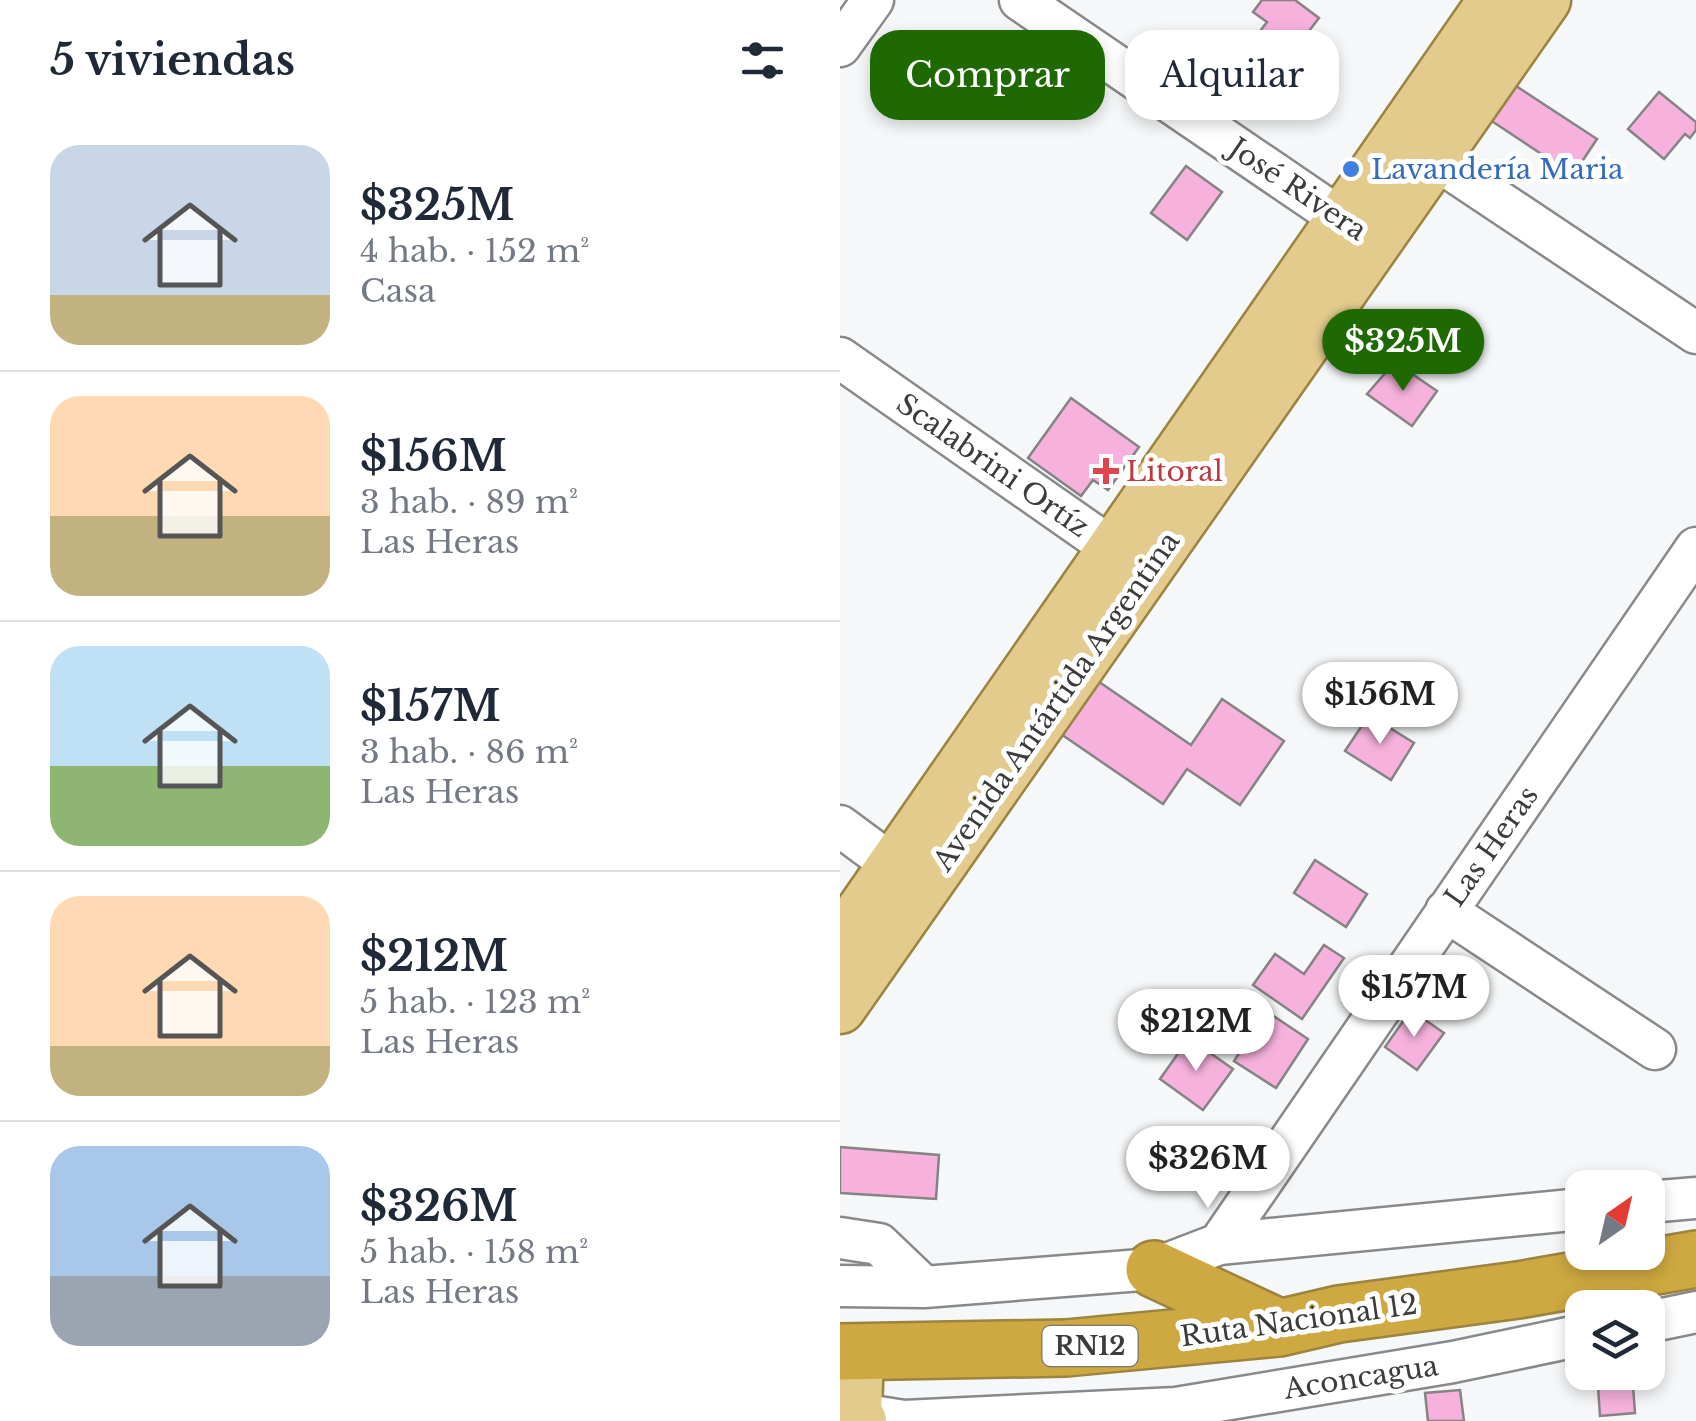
<!DOCTYPE html>
<html lang="es">
<head>
<meta charset="utf-8">
<style>
  body { margin:0; font-family:"Libre Baskerville",serif; background:#f6f6f7; color:#1f2937; height:100vh; display:flex; flex-direction:column; font-size:38px; white-space:nowrap }
  * { box-sizing:border-box; margin:0 }
  p { font-size:32px; color:#747a83 }
  .icon { flex:none; width:55px; height:55px; fill:none; stroke:currentColor; stroke-width:2; stroke-linecap:round; stroke-linejoin:round }
  .map { position:relative; flex:1; overflow:hidden }
  .panel { display:flex; flex-direction:column; background:#fff; width:840px }
  .panel>* { flex:none }
  .banner { position:absolute; left:30px; top:30px; width:675px; height:90px; display:flex; gap:20px }
  .needle { width:65px; rotate:34deg }
  .fabs { position:absolute; left:725px; top:1170px; display:grid; gap:20px }
  .fabs a { display:grid; place-items:center; width:100px; height:100px; border-radius:20px; background:#fff; box-shadow:0 5px 15px #0003; font-size:50px }
  .price { position:absolute; translate:-50% -85px; padding:0 22px; border-radius:35px; background:#fff; color:#222; font-size:32px; line-height:65px; filter:drop-shadow(0 2px 5px #0008) }
  .price::after { content:''; position:absolute; left:50%; top:60px; width:30px; height:22px; margin-left:-15px; background:inherit; clip-path:polygon(0 0,100% 0,50% 100%) }
  .price.selected { background:#1f6903; color:#fff }
  ul { padding:0; list-style:none }
  li { display:flex; align-items:center; gap:30px; height:250px; padding:0 50px }
  li+li { border-top:2px solid #e0e1e3 }
  li span { display:grid; place-items:center; flex:none; width:280px; height:200px; border-radius:30px; color:#555 }
  li>.icon { margin-inline-start:auto }
  span .icon { width:120px; height:120px; fill:#fffc; stroke-width:1 }
  li b { font-size:42px }
  h2 { display:flex; justify-content:space-between; align-items:center; height:120px; padding:0 50px; font-size:42px }
  .chip { padding:0 35px; border-radius:30px; background:#fff; box-shadow:0 5px 15px #0003; font-size:35px; line-height:90px }
  .chip.selected { background:#1f6903; color:#fff }
  main { display:flex; flex:1; min-height:0 }
  .map>svg:first-child { display:block }
  .building { fill:#f6b2dd; stroke:#858384; stroke-width:2.5 }
  .lines { fill:none; stroke-linecap:round; stroke-linejoin:round }
  .minor-casing { stroke:#87898a; stroke-width:45 }
  .major-casing { stroke:#9b8340; stroke-width:55 }
  .highway-casing { stroke:#9b8340; stroke-width:60 }
  .minor { stroke:#fff; stroke-width:40 }
  .major { stroke:#e2cb8d; stroke-width:50 }
  .highway { stroke:#cea941; stroke-width:55 }
  .shop-dot { fill:#3f7fe0; stroke:#fff; stroke-width:4 }
  .health-dot { fill:#e0444e; stroke:#fff; stroke-width:4 }
  .labels { text-anchor:middle; stroke-width:10; stroke-linejoin:round; paint-order:stroke }
  .shield { fill:#fff; stroke:#767677; stroke-width:2.5 }
  .shield-label { font-size:25px; font-weight:bold; fill:#3c3c3d }
  .shop-label { font-size:28px; fill:#366cbe; stroke:#fff; text-anchor:start }
  .street-label { font-size:28px; fill:#3c3c3d; stroke:#fff }
  .health-label { font-size:28px; fill:#be3a42; stroke:#fff; text-anchor:start }
</style>
</head>
<body>
<main>
<section class="panel">
<h2>5 viviendas<svg class="icon" aria-label="filters" viewBox="0 0 24 24"><path d="M4 7h16M4 17h16"/><circle cx="9" cy="7" r="2"/><circle cx="15" cy="17" r="2"/></svg></h2>
<ul>
<li><span style="background:linear-gradient(#c9d6e8 75%,#c2b280 0)"><svg class="icon" aria-label="home" viewBox="0 0 24 24"><path d="M3 11l9-7 9 7M6 9v11h12V9"/></svg></span><div><b>$325M</b><p>4 hab. · 152 m²</p><p>Casa</p></div></li>
<li><span style="background:linear-gradient(#ffd9b3 60%,#c2b280 0)"><svg class="icon" aria-label="home" viewBox="0 0 24 24"><path d="M3 11l9-7 9 7M6 9v11h12V9"/></svg></span><div><b>$156M</b><p>3 hab. · 89 m²</p><p>Las Heras</p></div></li>
<li><span style="background:linear-gradient(#bfe0f5 60%,#8fb573 0)"><svg class="icon" aria-label="home" viewBox="0 0 24 24"><path d="M3 11l9-7 9 7M6 9v11h12V9"/></svg></span><div><b>$157M</b><p>3 hab. · 86 m²</p><p>Las Heras</p></div></li>
<li><span style="background:linear-gradient(#ffd9b3 75%,#c2b280 0)"><svg class="icon" aria-label="home" viewBox="0 0 24 24"><path d="M3 11l9-7 9 7M6 9v11h12V9"/></svg></span><div><b>$212M</b><p>5 hab. · 123 m²</p><p>Las Heras</p></div></li>
<li><span style="background:linear-gradient(#a9c7e8 65%,#9aa5b1 0)"><svg class="icon" aria-label="home" viewBox="0 0 24 24"><path d="M3 11l9-7 9 7M6 9v11h12V9"/></svg></span><div><b>$326M</b><p>5 hab. · 158 m²</p><p>Las Heras</p></div></li>
</ul>
</section>
<div class="map">
<svg width="856" height="1421" viewBox="0 0 856 1421">
  <rect width="100%" height="100%" fill="#f5f7f8"/>
  <path class="building" d="M 422,0 L 455,0 L 479,18 L 438,71 L 407,48 L 427,22 L 413,12 Z
    M 670,82 L 757,139 L 733,175 L 647,118 Z
    M 819,92 L 856,122 L 856,130 L 850,138 L 845,134 L 824,159 L 788,129 Z
    M 346,166 L 382,192 L 347,240 L 311,213 Z
    M 555,362 L 597,391 L 572,426 L 527,394 Z
    M 231,398 L 299,447 L 268,490 L 253,480 L 241,496 L 188,458 Z
    M 252,677 L 351,745 L 382,699 L 444,741 L 400,805 L 347,769 L 323,804 L 215,730 Z
    M 529,715 L 574,743 L 551,780 L 505,751 Z
    M 475,860 L 527,894 L 506,927 L 454,893 Z
    M 484,945 L 504,958 L 462,1019 L 413,985 L 435,954 L 464,974 Z
    M 571,1010 L 604,1033 L 577,1070 L 545,1047 Z
    M 426,1011 L 468,1039 L 436,1088 L 394,1061 Z
    M 349,1038 L 393,1069 L 363,1110 L 320,1079 Z
    M 0,1147 L 99,1155 L 96,1199 L 0,1193 Z
    M 757,1372 L 792,1372 L 795,1413 L 760,1416 Z
    M 620,1390 L 624,1421 L 588,1421 L 585,1393 Z"/>
  <g class="lines">
    <defs>
      <path id="minor" d="M 180,0 L 525,235
        M 0,46 L 33,0
        M 594,158 L 856,333
        M 0,358 L 296,565
        M 0,826 L 77,883
        M 606,911 L 815,1049
        M 808,1202 L 856,1198
        M 0,1238 L 39,1244 L 84,1287
        M 379,1244 L 856,548
        M 0,1286 L 84,1287 L 314,1269 L 379,1244 L 742,1209
        M 808,1322 L 856,1312
        M 0,1411 L 64,1421 L 336,1408 L 613,1362 L 742,1335"/>
      <path id="major" d="M 0,942 L 654,0
        M 0,1008 L 705,0
        M 18,1353 L 16,1412 L 21,1421"/>
      <path id="highway" d="M 314,1269 L 436,1326
        M 0,1352 L 226,1348 L 439,1328 L 499,1314 L 678,1290 L 856,1259"/>
    </defs>
    <use href="#minor" class="minor-casing"/>
    <use href="#major" class="major-casing"/>
    <use href="#highway" class="highway-casing"/>
    <use href="#minor" class="minor"/>
    <use href="#major" class="major"/>
    <use href="#highway" class="highway"/>
  </g>
  <circle class="shop-dot" cx="511" cy="169" r="10"/>
  <path class="health-dot" d="M261 456h10v10h10v10h-10v10h-10v-10h-10v-10h10z"/>
  <g class="labels">
    <rect class="shield" x="202.5" y="1326" width="95" height="40" rx="8"/>
    <g class="shield-label">
      <text x="250" y="1355">RN12</text>
    </g>
    <g class="shop-label">
      <text x="531" y="179">Lavandería Maria</text>
    </g>
    <g class="street-label">
      <text transform="translate(458 189) rotate(34)" y="10">José Rivera</text>
      <text transform="translate(153 465) rotate(35)" y="10">Scalabrini Ortíz</text>
      <text transform="translate(216 701) rotate(-55)" y="10">Avenida Antártida Argentina</text>
      <text transform="translate(651 846) rotate(-55)" y="10">Las Heras</text>
      <text transform="translate(459 1320) rotate(-8)" y="10">Ruta Nacional 12</text>
      <text transform="translate(521 1377) rotate(-9)" y="10">Aconcagua</text>
    </g>
    <g class="health-label">
      <text x="286" y="481">Litoral</text>
    </g>
  </g>
</svg>
<div class="fabs">
<a><svg class="needle" viewBox="-14 -14 28 28"><path d="M0-13l5 13h-10z" fill="#e53935"/><path d="M0 13l5-13h-10z" fill="#747a83"/></svg></a>
<a><svg class="icon" aria-label="layers" viewBox="0 0 24 24"><path d="M12 4l9 5-9 5-9-5zM3 14l9 5 9-5"/></svg></a>
</div>
<b class="price selected" style="left:563px;top:394px">$325M</b>
<b class="price" style="left:540px;top:747px">$156M</b>
<b class="price" style="left:574px;top:1040px">$157M</b>
<b class="price" style="left:356px;top:1074px">$212M</b>
<b class="price" style="left:368px;top:1211px">$326M</b>
<div class="banner">
<a class="chip selected">Comprar</a>
<a class="chip">Alquilar</a>
</div>
</div>
</main>
</body>
</html>
